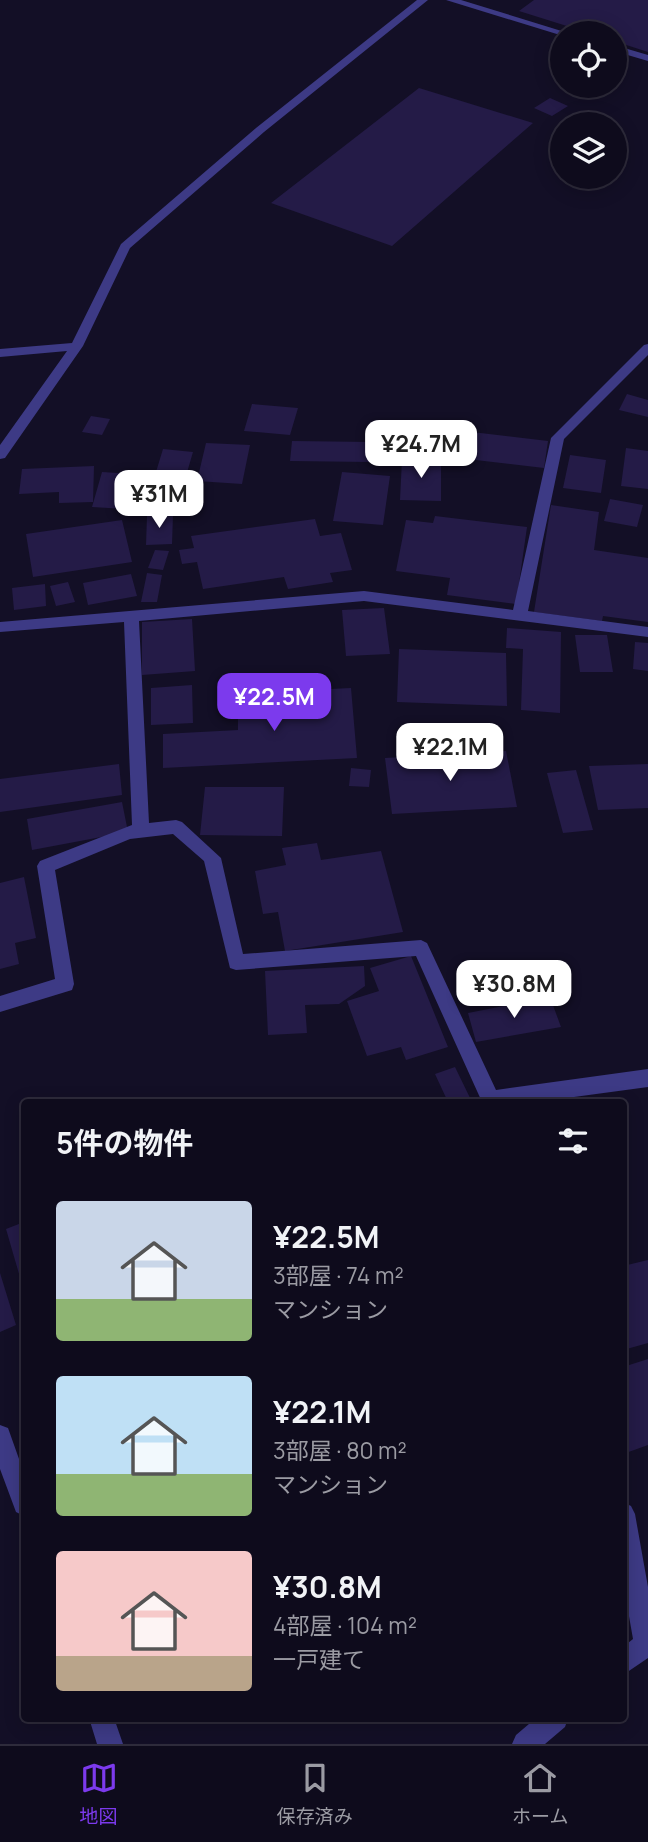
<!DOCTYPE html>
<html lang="ja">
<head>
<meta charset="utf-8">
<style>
  body { margin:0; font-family:Manrope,"Noto Sans JP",sans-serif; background:#1c1929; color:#f1f3f6; height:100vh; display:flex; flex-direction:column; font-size:26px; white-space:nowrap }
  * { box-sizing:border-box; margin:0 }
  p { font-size:23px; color:#9b9ba3 }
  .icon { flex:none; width:38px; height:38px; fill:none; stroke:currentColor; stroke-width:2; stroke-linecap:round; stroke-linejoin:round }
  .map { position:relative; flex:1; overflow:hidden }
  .sheet { position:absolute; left:21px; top:1099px; width:606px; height:623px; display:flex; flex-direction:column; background:#0e0b1c; border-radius:7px; box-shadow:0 4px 18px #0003,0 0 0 2px #2e2b3b }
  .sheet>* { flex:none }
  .controls { position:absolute; left:550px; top:21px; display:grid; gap:14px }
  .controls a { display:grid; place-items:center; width:77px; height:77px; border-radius:50%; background:#0e0b1c; box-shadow:0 4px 18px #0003,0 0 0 2px #2e2b3b; font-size:35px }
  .price { position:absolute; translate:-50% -60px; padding:0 16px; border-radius:14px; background:#fff; color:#222; font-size:23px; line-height:46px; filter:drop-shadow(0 2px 4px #0008) }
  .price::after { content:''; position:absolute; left:50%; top:42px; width:21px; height:16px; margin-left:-10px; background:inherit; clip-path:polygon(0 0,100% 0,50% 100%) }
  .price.current { background:#7c3aed; color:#fff }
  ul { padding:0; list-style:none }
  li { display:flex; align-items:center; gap:21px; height:175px; padding:0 35px }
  li span { display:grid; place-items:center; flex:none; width:196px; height:140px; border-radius:7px; color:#555 }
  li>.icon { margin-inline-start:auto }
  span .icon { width:84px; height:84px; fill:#fffc; stroke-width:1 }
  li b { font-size:30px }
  h2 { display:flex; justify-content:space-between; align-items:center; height:84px; padding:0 35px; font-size:30px }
  .tab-bar { display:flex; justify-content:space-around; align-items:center; height:98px; border-top:2px solid #2e2b3b; background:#0e0b1c; font-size:19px; color:#9b9ba3 }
  .tab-bar a { display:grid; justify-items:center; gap:4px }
  .tab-bar .current { color:#7c3aed }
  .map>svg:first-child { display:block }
  .building { fill:#241b47 }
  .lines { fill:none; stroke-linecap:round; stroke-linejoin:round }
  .minor { fill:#3d3a85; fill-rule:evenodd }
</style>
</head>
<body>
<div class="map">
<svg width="648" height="1744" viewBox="0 0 648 1744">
  <rect width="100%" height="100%" fill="#130f26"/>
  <path class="building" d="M 534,0 L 648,0 L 648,52 L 614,41 L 614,33 L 589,33 L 519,11 Z
    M 419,88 L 533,123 L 392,246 L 271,203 Z
    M 550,98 L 568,106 L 552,116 L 534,108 Z
    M 627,394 L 648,400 L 648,417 L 619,410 Z
    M 252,404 L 298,408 L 290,435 L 244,431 Z
    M 91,416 L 110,419 L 102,435 L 82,432 Z
    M 430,427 L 548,441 L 544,468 L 424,454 Z
    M 292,441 L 371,442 L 370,462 L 290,461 Z
    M 206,443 L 250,445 L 242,484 L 197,481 Z
    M 626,448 L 648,451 L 648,489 L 621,486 Z
    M 163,449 L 193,452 L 176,510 L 145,508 Z
    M 570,455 L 606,460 L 601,493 L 563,488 Z
    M 402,459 L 441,460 L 441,501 L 400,500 Z
    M 94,466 L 93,502 L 59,503 L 59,492 L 19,494 L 22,469 Z
    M 102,472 L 151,475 L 142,510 L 92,507 Z
    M 342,472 L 390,476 L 383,525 L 333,521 Z
    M 610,499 L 643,505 L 637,527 L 604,521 Z
    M 551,505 L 599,512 L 594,550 L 648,558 L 648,622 L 603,616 L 602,621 L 534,612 Z
    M 173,515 L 172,544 L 146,545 L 147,516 Z
    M 435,516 L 527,527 L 516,604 L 447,595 L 450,578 L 396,571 L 406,520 L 433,523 Z
    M 315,519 L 320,536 L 341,533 L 352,570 L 330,573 L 333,582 L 288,589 L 284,577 L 203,589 L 197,562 L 182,564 L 179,550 L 194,548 L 191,536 Z
    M 122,520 L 132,562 L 33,577 L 26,534 Z
    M 155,550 L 169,551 L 163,570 L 148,568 Z
    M 147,573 L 162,575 L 157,602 L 141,602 Z
    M 131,574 L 137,596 L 88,605 L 83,583 Z
    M 68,582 L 75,602 L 56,606 L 50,586 Z
    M 45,584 L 46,606 L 14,610 L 12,588 Z
    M 384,608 L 390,654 L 346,656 L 342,610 Z
    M 192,619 L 195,671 L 142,675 L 142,622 Z
    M 507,628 L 561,632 L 560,713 L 521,710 L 523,649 L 506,648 Z
    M 575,635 L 607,635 L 613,672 L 580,672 Z
    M 635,642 L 648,643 L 648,671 L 633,669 Z
    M 399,649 L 506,653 L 507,706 L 397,702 Z
    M 192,685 L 193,723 L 151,725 L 151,688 Z
    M 351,688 L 357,758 L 163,768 L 163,734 L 238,730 L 238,711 L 270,710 L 269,692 Z
    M 506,751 L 517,807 L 392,814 L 385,758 Z
    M 119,764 L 122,795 L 0,812 L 0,779 Z
    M 648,764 L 648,808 L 598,810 L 589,766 Z
    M 351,768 L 371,770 L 369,787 L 349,786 Z
    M 576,770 L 593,830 L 563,833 L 547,773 Z
    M 205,787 L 284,787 L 282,836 L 200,835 Z
    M 122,802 L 128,832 L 32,850 L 27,819 Z
    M 317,843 L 321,860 L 381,851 L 403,932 L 285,951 L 278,912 L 263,914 L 255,871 L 286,865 L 282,848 Z
    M 24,877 L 36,938 L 15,943 L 19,964 L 0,969 L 0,883 Z
    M 411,956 L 448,1047 L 406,1060 L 401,1047 L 367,1056 L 347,1001 L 379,991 L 370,968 Z
    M 364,966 L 365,986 L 339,1004 L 305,1005 L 307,1033 L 268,1035 L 265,971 Z
    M 550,997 L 561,1027 L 476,1042 L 468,1013 Z
    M 455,1067 L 472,1102 L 448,1102 L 435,1074 Z
    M 24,1222 L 24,1291 L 6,1229 Z
    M 648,1260 L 648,1343 L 623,1350 L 623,1266 Z
    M 0,1273 L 16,1325 L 0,1332 Z
    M 648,1359 L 648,1445 L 623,1454 L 623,1367 Z"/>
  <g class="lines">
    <path class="minor" d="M 417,0 L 428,0 L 264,132 L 130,248 L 83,346 L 5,458 L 0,459 L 0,445 L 67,351 L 0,357 L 0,349 L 72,343 L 121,244 L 256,128 Z
      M 446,0 L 461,0 L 568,33 L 560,35 Z
      M 614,45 L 648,55 L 648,61 L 614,51 Z
      M 648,344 L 648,355 L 564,439 L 528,611 L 648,627 L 648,637 L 364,601 L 139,621 L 149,823 L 176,820 L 182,822 L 221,858 L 243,954 L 421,940 L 427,943 L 496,1090 L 648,1069 L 648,1087 L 537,1102 L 482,1102 L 416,956 L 236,970 L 230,968 L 204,861 L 173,834 L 130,839 L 55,870 L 74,984 L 72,990 L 0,1012 L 0,996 L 55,979 L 37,866 L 40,861 L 132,825 L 124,622 L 0,632 L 0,622 L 364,591 L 513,610 L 551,438 L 644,345 Z
      M 0,1425 L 8,1428 L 24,1473 L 24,1516 L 16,1512 L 0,1469 Z
      M 623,1502 L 631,1506 L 635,1514 L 648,1587 L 648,1658 L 623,1675 L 623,1647 L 633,1639 L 623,1582 Z
      M 89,1718 L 114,1718 L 123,1744 L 97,1744 Z
      M 536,1718 L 568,1718 L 565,1727 L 545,1744 L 512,1744 L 516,1735 Z"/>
  </g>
</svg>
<div class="controls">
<a><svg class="icon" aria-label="locate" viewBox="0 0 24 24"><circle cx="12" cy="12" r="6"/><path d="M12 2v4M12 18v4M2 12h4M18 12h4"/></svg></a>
<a><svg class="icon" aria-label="layers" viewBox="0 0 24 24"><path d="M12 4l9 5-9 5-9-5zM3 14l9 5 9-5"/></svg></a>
</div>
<b class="price" style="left:421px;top:480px">¥24.7M</b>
<b class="price" style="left:159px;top:530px">¥31M</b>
<b class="price current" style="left:274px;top:733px">¥22.5M</b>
<b class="price" style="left:450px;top:783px">¥22.1M</b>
<b class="price" style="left:514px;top:1020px">¥30.8M</b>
<section class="sheet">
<h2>5件の物件<svg class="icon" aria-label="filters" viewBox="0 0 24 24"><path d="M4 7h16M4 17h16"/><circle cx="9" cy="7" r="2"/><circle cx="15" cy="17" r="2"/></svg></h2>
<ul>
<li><span style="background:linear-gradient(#c9d6e8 70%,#8fb573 0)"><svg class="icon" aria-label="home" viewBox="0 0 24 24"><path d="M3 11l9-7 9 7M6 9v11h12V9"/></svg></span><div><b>¥22.5M</b><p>3部屋 · 74 m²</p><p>マンション</p></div></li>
<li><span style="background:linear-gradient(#bfe0f5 70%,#8fb573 0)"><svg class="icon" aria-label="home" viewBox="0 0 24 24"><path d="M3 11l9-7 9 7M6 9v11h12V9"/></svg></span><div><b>¥22.1M</b><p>3部屋 · 80 m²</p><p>マンション</p></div></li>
<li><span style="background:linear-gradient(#f6c9c9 75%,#b9a48a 0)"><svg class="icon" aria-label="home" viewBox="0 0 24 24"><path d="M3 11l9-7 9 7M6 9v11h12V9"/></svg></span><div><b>¥30.8M</b><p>4部屋 · 104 m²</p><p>一戸建て</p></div></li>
</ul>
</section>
</div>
<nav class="tab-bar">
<a class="current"><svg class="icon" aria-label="map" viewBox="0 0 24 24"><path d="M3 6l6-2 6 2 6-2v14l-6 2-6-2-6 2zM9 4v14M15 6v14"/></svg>地図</a>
<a><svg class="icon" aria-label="saved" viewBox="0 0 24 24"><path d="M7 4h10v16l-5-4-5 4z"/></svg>保存済み</a>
<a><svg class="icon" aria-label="home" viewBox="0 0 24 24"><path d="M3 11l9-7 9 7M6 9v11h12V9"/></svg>ホーム</a>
</nav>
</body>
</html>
